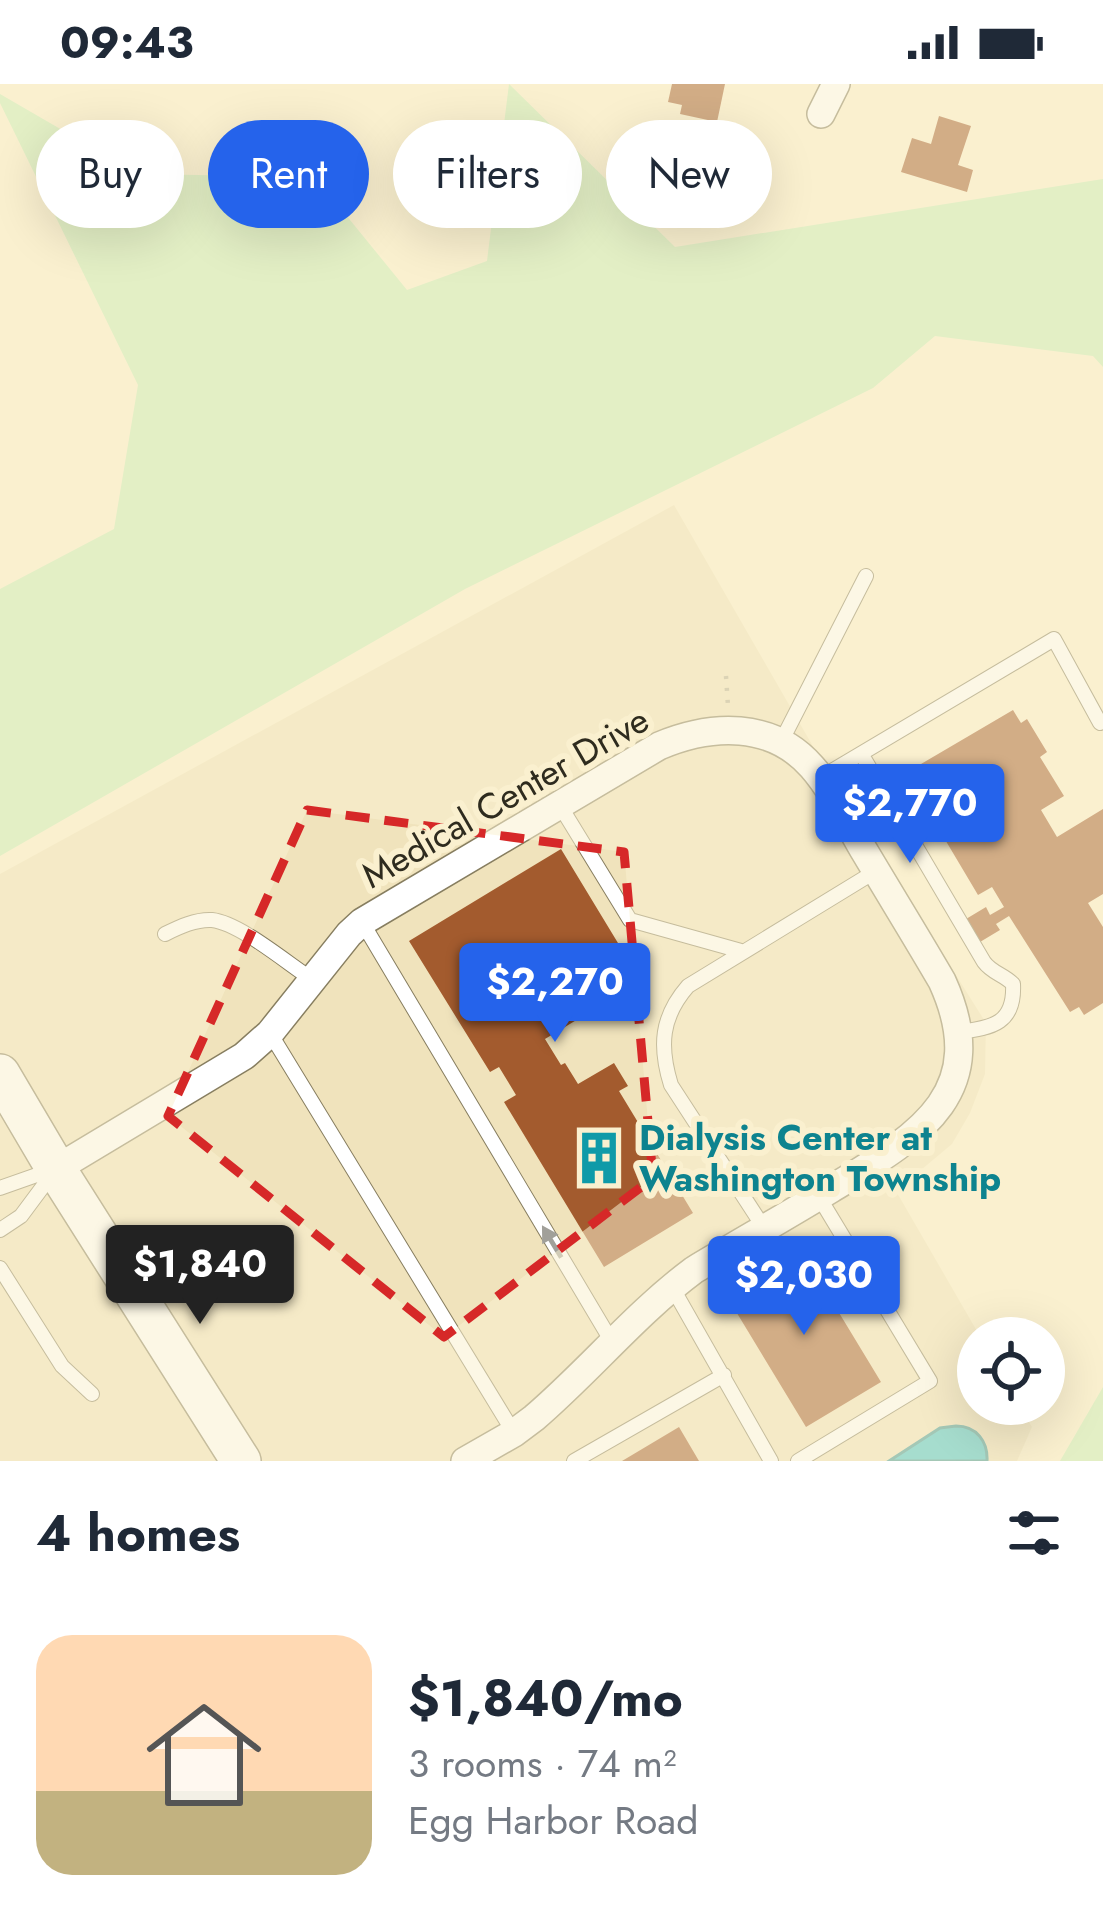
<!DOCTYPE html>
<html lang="en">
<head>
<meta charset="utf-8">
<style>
  body { margin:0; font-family:Jost,sans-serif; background:#f6f6f7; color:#1f2937; height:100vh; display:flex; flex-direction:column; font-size:45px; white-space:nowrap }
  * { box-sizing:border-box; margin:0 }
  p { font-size:39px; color:#747a83 }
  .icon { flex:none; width:66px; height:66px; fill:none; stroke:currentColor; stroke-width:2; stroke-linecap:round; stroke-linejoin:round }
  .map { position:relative; height:1377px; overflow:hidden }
  .panel { display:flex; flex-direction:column; background:#fff; flex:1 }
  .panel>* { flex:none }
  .top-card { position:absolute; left:36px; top:36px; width:1032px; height:108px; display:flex; gap:24px }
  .buttons { position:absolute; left:957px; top:1233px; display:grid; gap:24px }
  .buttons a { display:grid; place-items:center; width:108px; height:108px; border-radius:50%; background:#fff; box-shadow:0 12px 48px #0002; font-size:60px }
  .price { position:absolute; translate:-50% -102px; padding:0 27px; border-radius:12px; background:#2563eb; color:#fff; font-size:39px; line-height:78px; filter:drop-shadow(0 3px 6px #0008) }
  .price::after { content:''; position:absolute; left:50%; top:72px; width:36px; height:27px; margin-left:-18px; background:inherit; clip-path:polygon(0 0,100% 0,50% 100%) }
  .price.active { background:#222; color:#fff }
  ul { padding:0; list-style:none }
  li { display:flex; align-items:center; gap:36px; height:300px; padding:0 36px }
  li+li { border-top:3px solid #e0e1e3 }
  li span { display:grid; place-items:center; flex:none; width:336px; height:240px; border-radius:36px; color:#555 }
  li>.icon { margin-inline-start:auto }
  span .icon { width:144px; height:144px; fill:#fffc; stroke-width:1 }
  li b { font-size:51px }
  h2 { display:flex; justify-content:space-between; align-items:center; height:144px; padding:0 36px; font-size:51px }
  .pill { padding:0 42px; border-radius:54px; background:#fff; box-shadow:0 12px 48px #0002; font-size:42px; line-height:108px }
  .pill.active { background:#2563eb; color:#fff }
  .status { display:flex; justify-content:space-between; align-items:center; height:84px; padding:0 60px; background:#fff; direction:ltr }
  .status svg { height:33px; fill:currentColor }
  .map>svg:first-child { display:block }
  .built { fill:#f0e3bc }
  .green { fill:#c7edb9 }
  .water { fill:#42c5cd; stroke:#3c9798; stroke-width:3 }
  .building { fill:#a35b2e }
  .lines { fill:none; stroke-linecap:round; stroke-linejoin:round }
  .lane-casing { stroke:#877e60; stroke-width:16 }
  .street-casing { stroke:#877e60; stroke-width:30 }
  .secondary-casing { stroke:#877e60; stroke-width:42 }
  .path { stroke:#b7af95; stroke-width:4.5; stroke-dasharray:3 9; stroke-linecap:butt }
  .lane { stroke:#fff; stroke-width:14 }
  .street { stroke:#fff; stroke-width:27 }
  .secondary { stroke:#fff; stroke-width:39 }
  .oneway { fill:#a1a09a }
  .marked { fill:none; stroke:#d62828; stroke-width:9; stroke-dasharray:24 15; stroke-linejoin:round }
  .labels { text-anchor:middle; stroke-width:12; stroke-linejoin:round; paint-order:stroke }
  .street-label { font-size:36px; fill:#2e2b1e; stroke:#faf0cf }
  .culture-label { font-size:36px; font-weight:bold; fill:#0d838f; stroke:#faf0cf; text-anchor:start }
</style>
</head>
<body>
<div class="status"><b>09:43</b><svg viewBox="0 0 49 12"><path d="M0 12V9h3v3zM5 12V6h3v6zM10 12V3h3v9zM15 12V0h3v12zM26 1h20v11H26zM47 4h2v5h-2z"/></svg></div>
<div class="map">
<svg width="1103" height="1377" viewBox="0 0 1103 1377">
  <rect width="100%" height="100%" fill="#faf0cf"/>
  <path class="built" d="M 674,421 L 818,671 L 986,939 L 985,990 L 970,1029 L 952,1060 L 896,1107 L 981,1254 L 978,1254 L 978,1320 L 1018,1320 L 1032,1343 L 1017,1377 L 0,1377 L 0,790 Z"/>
  <path class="green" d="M 509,0 L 675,163 L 1103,95 L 1103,283 L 1093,272 L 935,252 L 873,304 L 465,505 L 0,772 L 0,505 L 114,445 L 138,301 L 0,19 L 0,10 L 138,90 L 315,93 L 407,206 L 487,177 Z
    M 1103,1303 L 1103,1377 L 1060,1377 Z"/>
  <path class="water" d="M 956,1342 C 977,1342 988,1358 987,1377 L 889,1377 L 940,1344 Z"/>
  <path class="building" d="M 672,0 L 725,0 L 717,38 L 680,30 L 682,21 L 668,18 Z
    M 939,32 L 971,42 L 958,81 L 973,86 L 967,108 L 901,88 L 912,54 L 931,60 Z
    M 705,61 L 719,87 L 738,76 L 755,107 L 710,133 L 678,76 Z
    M 1013,626 L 1021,639 L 1027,635 L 1047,668 L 1040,673 L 1064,712 L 1041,726 L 1057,753 L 1103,725 L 1103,810 L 1088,819 L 1103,843 L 1103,919 L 1084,931 L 1079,923 L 1070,928 L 1009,832 L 996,840 L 1000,846 L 980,858 L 966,835 L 986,823 L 990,831 L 1004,823 L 992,803 L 978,811 L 934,737 L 950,727 L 944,716 L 937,721 L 923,696 L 929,693 L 921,680 Z
    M 561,765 L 641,897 L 545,955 L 561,981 L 565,979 L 578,1000 L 614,979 L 628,1002 L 619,1007 L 693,1129 L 604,1183 L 504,1018 L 516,1011 L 499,983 L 490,988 L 409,857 Z
    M 801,1166 L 881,1298 L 806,1343 L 726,1211 Z
    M 679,1343 L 699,1377 L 622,1377 Z"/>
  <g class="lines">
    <defs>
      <path id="lane" d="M 781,658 L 866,492
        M 862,671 L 984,878 C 992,889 1003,890 1013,900 C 1015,939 993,944 959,948
        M 820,694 L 1054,555 L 1100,639
        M 559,720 L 630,836 L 741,867
        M 362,838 L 612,1258
        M 165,850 C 179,843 196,835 212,836 C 240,839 288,880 313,896
        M 270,949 L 514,1349
        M 0,1104 L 51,1086
        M 764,1144 L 671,1001 C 659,962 661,933 688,902 L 876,787
        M 0,1146 L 21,1132 L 53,1089
        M 0,1184 L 62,1282 L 92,1310
        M 672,1203 L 771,1377
        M 574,1377 L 724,1291
        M 798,1377 L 930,1297 L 819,1113"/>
      <path id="street" d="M 821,30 L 836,0
        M 56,1085 L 244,972 L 270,949 L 349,850 L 362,838 L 659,662 C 711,640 772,637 812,683 C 834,708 849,742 866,770 C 891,812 917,854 942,897 C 994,1011 916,1053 831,1105 C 785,1133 739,1159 694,1186 C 635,1230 590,1286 534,1334 L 514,1349 L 465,1377"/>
      <path id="secondary" d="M 0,990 L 56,1085 L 241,1377"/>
    </defs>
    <use href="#lane" class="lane-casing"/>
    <use href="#street" class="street-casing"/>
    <use href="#secondary" class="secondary-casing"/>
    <path class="path" d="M 726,592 L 728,622"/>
    <use href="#lane" class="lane"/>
    <use href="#street" class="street"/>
    <use href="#secondary" class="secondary"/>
  </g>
  <defs><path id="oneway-solid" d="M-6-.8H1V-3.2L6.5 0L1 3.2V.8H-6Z" transform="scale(3)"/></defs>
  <use class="oneway" href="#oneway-solid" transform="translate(552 1158) rotate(-121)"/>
  <path d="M0 0H1103V1377H0ZM 307,726 L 624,768 L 653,1094 L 444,1253 L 168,1032 Z" fill="#faf0cf" fill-opacity=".55" fill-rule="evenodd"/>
  <path class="marked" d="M 307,726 L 624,768 L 653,1094 L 444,1253 L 168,1032 Z"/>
  <defs>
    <symbol id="building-bare" viewBox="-9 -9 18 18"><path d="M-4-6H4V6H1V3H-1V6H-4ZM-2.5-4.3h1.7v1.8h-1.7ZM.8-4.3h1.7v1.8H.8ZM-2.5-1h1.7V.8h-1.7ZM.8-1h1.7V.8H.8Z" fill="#0f9aa8" stroke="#faf0cf" stroke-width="2.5" paint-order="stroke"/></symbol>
  </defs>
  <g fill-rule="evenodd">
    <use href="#building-bare" x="561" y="1036" width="76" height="76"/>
  </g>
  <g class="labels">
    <g class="street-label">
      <text transform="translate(505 713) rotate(-30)" y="13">Medical Center Drive</text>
    </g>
    <g class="culture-label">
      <text x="639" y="1066">Dialysis Center at<tspan x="639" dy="41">Washington Township</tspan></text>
    </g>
  </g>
</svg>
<div class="buttons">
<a><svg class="icon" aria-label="locate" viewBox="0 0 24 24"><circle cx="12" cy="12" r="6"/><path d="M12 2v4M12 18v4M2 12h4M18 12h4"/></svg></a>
</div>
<b class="price" style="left:910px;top:782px">$2,770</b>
<b class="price" style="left:555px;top:961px">$2,270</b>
<b class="price active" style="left:200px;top:1243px">$1,840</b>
<b class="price" style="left:804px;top:1254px">$2,030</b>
<div class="top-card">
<a class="pill">Buy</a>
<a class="pill active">Rent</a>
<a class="pill">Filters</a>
<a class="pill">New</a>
</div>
</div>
<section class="panel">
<h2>4 homes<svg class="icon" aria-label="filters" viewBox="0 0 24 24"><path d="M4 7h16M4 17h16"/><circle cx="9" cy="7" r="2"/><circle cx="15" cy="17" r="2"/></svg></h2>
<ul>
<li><span style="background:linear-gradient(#ffd9b3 65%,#c2b280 0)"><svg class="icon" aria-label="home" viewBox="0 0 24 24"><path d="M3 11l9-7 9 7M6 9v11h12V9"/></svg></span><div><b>$1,840/mo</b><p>3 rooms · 74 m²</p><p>Egg Harbor Road</p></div></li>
</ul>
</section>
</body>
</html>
